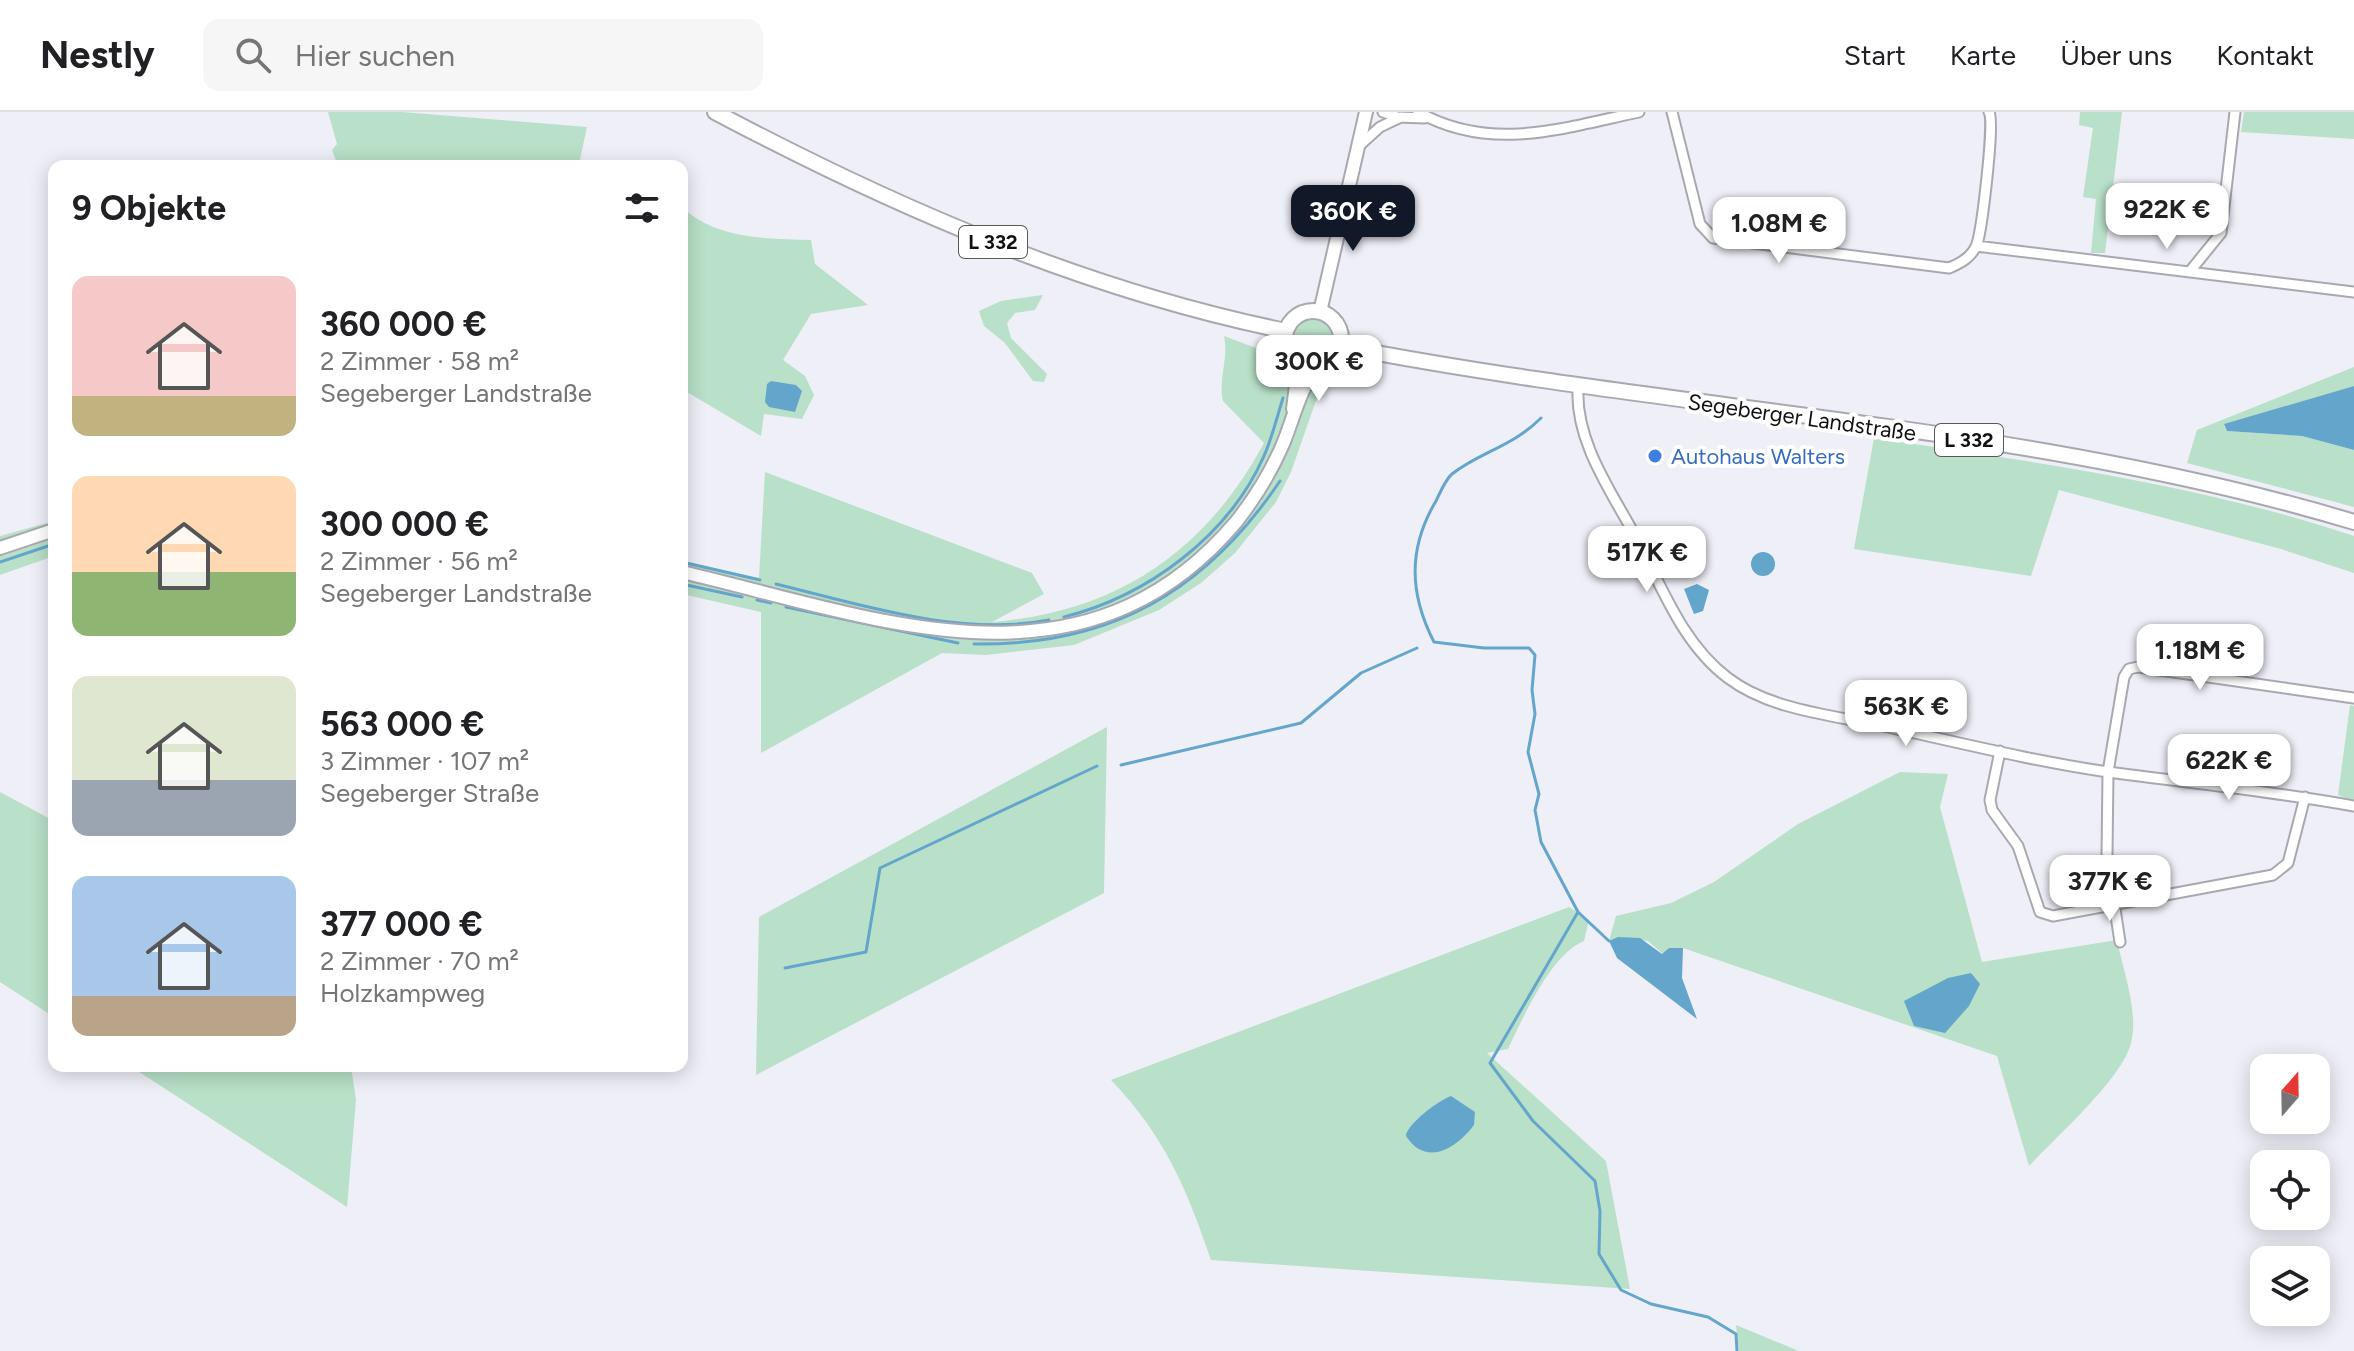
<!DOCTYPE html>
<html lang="de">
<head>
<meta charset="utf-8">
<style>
  body { margin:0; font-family:Figtree,sans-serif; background:#f6f6f6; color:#202124; height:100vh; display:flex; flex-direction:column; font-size:30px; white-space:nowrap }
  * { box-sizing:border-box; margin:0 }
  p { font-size:26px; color:#757577 }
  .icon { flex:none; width:44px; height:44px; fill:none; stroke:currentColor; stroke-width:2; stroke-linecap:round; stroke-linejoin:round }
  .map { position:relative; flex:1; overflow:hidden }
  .side { position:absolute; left:48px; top:48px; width:640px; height:912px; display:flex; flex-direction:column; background:#fff; border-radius:16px; box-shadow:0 4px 20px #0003 }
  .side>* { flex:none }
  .needle { width:52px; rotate:20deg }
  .controls { position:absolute; left:2250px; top:942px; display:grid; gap:16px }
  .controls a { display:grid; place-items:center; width:80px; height:80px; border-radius:16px; background:#fff; box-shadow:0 4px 20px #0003; font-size:40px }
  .price { position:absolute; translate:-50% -68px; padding:0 18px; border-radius:16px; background:#fff; color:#222; font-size:26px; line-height:52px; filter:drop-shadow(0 2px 4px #0008) }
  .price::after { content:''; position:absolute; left:50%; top:48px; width:24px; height:18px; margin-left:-12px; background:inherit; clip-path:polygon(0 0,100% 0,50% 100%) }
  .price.active { background:#111827; color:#fff }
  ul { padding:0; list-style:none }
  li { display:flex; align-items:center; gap:24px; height:200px; padding:0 24px }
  li span { display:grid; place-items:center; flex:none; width:224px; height:160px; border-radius:16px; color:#555 }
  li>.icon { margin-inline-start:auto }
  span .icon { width:96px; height:96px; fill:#fffc; stroke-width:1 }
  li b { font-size:34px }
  h2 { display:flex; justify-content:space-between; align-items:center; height:96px; padding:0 24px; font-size:34px }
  header { display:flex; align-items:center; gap:48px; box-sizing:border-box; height:112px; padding:0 40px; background:#fff; border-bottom:2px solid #e0e0e0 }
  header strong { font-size:38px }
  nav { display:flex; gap:44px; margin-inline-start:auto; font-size:28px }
  .search { width:560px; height:72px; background:#f6f6f6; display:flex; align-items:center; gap:20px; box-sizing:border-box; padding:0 28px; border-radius:16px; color:#757577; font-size:30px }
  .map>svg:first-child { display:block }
  .green { fill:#b9e0c8 }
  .water { fill:#64a6cb }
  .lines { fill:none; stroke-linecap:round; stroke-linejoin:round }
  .stream { stroke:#64a6cb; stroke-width:3 }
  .minor-casing { stroke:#a8a8b0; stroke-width:13 }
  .secondary-casing { stroke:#a8a8b0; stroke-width:16 }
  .primary-casing { stroke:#a8a8b0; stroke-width:18 }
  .minor { stroke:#fff; stroke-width:9 }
  .secondary { stroke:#fff; stroke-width:12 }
  .primary { stroke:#fff; stroke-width:14 }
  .shop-dot { fill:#3f7fe0; stroke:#fff; stroke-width:3 }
  .labels { text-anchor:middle; stroke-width:8; stroke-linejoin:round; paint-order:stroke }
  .shield { fill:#fff; stroke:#58585a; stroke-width:2 }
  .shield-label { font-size:20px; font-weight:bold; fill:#111114 }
  .street-label { font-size:22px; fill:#111114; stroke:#fff }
  .shop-label { font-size:22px; fill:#366cbe; stroke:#fff; text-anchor:start }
</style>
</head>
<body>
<header>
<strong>Nestly</strong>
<div class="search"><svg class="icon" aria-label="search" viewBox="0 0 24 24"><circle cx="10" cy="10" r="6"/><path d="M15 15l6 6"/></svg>Hier suchen</div>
<nav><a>Start</a><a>Karte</a><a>Über uns</a><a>Kontakt</a></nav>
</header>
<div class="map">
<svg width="2354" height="1239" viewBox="0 0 2354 1239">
  <rect width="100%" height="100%" fill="#eeeff7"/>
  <path class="green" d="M 328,0 L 402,0 L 587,15 L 579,52 L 587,54 L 338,54 L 332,38 L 337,32 Z
    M 2080,0 L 2122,0 L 2105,141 L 2091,141 L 2096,87 L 2083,85 L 2093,16 L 2079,13 Z
    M 2244,0 L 2354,0 L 2354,27 L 2241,20 Z
    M 682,95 C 715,127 768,127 811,128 L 815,152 L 868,193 L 811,202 L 783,248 L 805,264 L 814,283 L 802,307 L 764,302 L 761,324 L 682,277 Z
    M 1043,183 L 1035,198 L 1015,201 L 1007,211 L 1011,226 L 1047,262 L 1044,270 L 1033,269 L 1005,231 L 984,214 L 979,199 L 1001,189 Z
    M1292 227a21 21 0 1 1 42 0a21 21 0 1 1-42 0Z
    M 1224,224 L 1264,239 L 1286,273 L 1319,280 L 1291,360 L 1276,390 L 1235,441 L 1201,471 L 1159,498 L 1074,533 L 986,543 L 942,541 L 761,641 L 761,500 L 682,482 L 682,449 L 759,466 L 765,360 L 1032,461 L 1044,482 L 992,510 C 1117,500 1205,440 1264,331 L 1223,289 C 1218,268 1229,246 1224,224 Z
    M 2354,255 L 2354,274 L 2224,313 L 2227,319 L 2302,324 L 2354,338 L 2354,395 L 2187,351 L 2197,318 Z
    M 1874,326 C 2036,350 2198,372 2354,424 L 2354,461 L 2281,437 L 2059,378 L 2031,464 L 1854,437 Z
    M 54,409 L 54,444 L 0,463 L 0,424 Z
    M 2350,593 L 2354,594 L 2354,689 L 2338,683 Z
    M 1107,615 L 1104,781 L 756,963 L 759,805 Z
    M 1900,660 L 1948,662 L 1940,695 L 1982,850 L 2117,828 C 2123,858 2139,901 2131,931 C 2122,967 2056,1025 2029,1054 L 1997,944 L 1683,836 L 1669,836 L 1663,842 L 1648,829 L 1619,825 L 1609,829 L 1616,804 L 1671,791 L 1714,770 L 1798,712 Z
    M 0,680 L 54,709 L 54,905 L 0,870 Z
    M 1569,795 L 1589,808 L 1584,829 C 1552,841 1522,907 1508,937 L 1487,941 L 1606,1049 L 1630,1177 L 1211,1148 C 1187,1077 1164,1023 1111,968 Z
    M 130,954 L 351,954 L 356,988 L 347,1095 Z
    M 1736,1213 L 1799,1239 L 1800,1239 L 1739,1239 Z"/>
  <path class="water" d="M 771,269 L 796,273 L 802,279 L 795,300 L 769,295 L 765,290 L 767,272 Z
    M 2354,274 L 2354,338 L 2302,324 L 2227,319 L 2224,312 Z
    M1751 452a12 12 0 1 1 24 0a12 12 0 1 1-24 0Z
    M 1697,472 L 1709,478 L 1703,499 L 1694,502 L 1684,477 Z
    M 1618,825 L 1640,826 L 1662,842 L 1669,836 L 1683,836 L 1682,866 L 1697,907 L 1617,846 L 1609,829 Z
    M 1971,861 L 1980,872 L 1969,894 L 1945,921 L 1914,914 L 1904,889 L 1948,866 Z
    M 1451,984 L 1475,1000 L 1474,1013 C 1456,1037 1426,1055 1406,1024 C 1407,1012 1439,988 1451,984 Z"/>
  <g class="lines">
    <path class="stream" d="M 1541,306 C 1512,335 1480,340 1452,362 C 1445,368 1440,381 1436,389 C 1408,436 1409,481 1434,530 L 1484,536 L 1529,536 L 1535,543 L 1532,578 L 1535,602 L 1528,640 L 1539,682 L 1535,698 L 1541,730 L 1578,800 L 1609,829
      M 0,450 L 54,432
      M 682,450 L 760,468
      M 682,472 L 742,485
      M 776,472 C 862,493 959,525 1049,508
      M 757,488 L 771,491
      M 786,495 L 958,531
      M 1064,505 C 1147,484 1228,425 1264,344 C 1272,326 1277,305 1283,286
      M 974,532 C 1110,534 1205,480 1280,369
      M 1121,653 L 1301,611 L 1361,561 L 1417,536
      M 1578,800 L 1490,951 L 1533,1009 L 1595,1069 L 1600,1099 L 1599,1142 L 1621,1178 L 1651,1192 L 1708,1205 L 1736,1222 L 1737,1239
      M 785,856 L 866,840 L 880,756 L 1097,654"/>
    <defs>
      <path id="minor" d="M 1383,0 L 1397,5 L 1425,6
        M 1418,0 C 1492,41 1562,16 1639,0
        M 1672,0 L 1700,112 L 1713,126 L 1949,156 C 1961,151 1972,145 1977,132 C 1982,116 1995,10 1989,0
        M 1360,33 L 1380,15 L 1401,5
        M 1976,134 L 2354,180
        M 2191,158 L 2221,121 L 2235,0
        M 1578,275 C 1575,328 1609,376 1633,420 C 1660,470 1681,531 1728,566 C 1770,598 1832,603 1883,614 C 1957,630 2032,649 2108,660 C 2191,671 2272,679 2354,694
        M 2000,639 L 1990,688 L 1992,698 L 2018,734 L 2040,800 L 2053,804 L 2273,763 L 2288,751 L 2305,685
        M 2120,830 L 2107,744 L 2108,660 L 2124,565 L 2129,557 L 2138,555 L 2354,586"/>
      <path id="secondary" d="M 1320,200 L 1366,0
        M 1293,297 L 1297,265 L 1294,249
        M 0,436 L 54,418
        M 682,460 C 875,505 1082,592 1236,410 C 1255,386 1271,360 1283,332 C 1293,308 1300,275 1318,255"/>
      <path id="primary" d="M 715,0 C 896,96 1085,178 1286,219
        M1285 227a28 28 0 1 1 56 0a28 28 0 1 1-56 0Z
        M 1340,234 C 1677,300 2025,311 2354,410"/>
    </defs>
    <use href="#minor" class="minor-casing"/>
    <use href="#secondary" class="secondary-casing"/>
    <use href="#primary" class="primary-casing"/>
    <use href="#minor" class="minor"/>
    <use href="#secondary" class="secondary"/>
    <use href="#primary" class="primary"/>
  </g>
  <circle class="shop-dot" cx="1655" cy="344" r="8"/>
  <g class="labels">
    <g class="shield">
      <rect x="959" y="114" width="68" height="32" rx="6"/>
      <rect x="1935" y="312" width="68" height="32" rx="6"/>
    </g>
    <g class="shield-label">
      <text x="993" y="137">L 332</text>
      <text x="1969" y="335">L 332</text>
    </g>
    <g class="street-label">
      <text transform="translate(1802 305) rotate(8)" y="8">Segeberger Landstraße</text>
    </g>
    <g class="shop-label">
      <text x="1671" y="352">Autohaus Walters</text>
    </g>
  </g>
</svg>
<div class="controls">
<a><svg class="needle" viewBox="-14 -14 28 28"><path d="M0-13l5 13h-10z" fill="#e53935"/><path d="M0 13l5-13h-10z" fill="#757577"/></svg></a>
<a><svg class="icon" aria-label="locate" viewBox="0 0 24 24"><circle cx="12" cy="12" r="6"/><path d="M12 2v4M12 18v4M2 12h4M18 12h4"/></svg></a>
<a><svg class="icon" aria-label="layers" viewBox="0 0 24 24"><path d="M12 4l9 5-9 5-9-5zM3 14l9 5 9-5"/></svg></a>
</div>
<b class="price" style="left:2167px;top:139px">922K €</b>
<b class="price active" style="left:1353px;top:141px">360K €</b>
<b class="price" style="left:1779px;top:153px">1.08M €</b>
<b class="price" style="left:1319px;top:291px">300K €</b>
<b class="price" style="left:1647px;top:482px">517K €</b>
<b class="price" style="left:2200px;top:580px">1.18M €</b>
<b class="price" style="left:1906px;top:636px">563K €</b>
<b class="price" style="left:2229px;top:690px">622K €</b>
<b class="price" style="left:2110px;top:811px">377K €</b>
<section class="side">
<h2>9 Objekte<svg class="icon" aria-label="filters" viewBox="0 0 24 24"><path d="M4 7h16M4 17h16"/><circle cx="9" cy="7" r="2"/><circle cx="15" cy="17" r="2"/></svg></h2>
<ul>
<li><span style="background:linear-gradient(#f6c9c9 75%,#c2b280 0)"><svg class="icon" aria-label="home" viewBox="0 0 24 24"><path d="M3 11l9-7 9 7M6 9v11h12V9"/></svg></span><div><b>360 000 €</b><p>2 Zimmer · 58 m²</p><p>Segeberger Landstraße</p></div></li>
<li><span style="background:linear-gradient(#ffd9b3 60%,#8fb573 0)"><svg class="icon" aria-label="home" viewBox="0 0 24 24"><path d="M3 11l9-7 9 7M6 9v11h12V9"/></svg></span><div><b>300 000 €</b><p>2 Zimmer · 56 m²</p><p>Segeberger Landstraße</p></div></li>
<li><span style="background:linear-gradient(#dfe7d0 65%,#9aa5b1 0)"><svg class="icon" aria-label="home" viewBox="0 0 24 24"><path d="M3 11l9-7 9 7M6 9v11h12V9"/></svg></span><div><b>563 000 €</b><p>3 Zimmer · 107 m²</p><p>Segeberger Straße</p></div></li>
<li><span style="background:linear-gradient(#a9c7e8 75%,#b9a48a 0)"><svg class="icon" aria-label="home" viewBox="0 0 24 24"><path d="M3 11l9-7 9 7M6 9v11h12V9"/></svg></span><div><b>377 000 €</b><p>2 Zimmer · 70 m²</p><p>Holzkampweg</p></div></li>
</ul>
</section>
</div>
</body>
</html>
